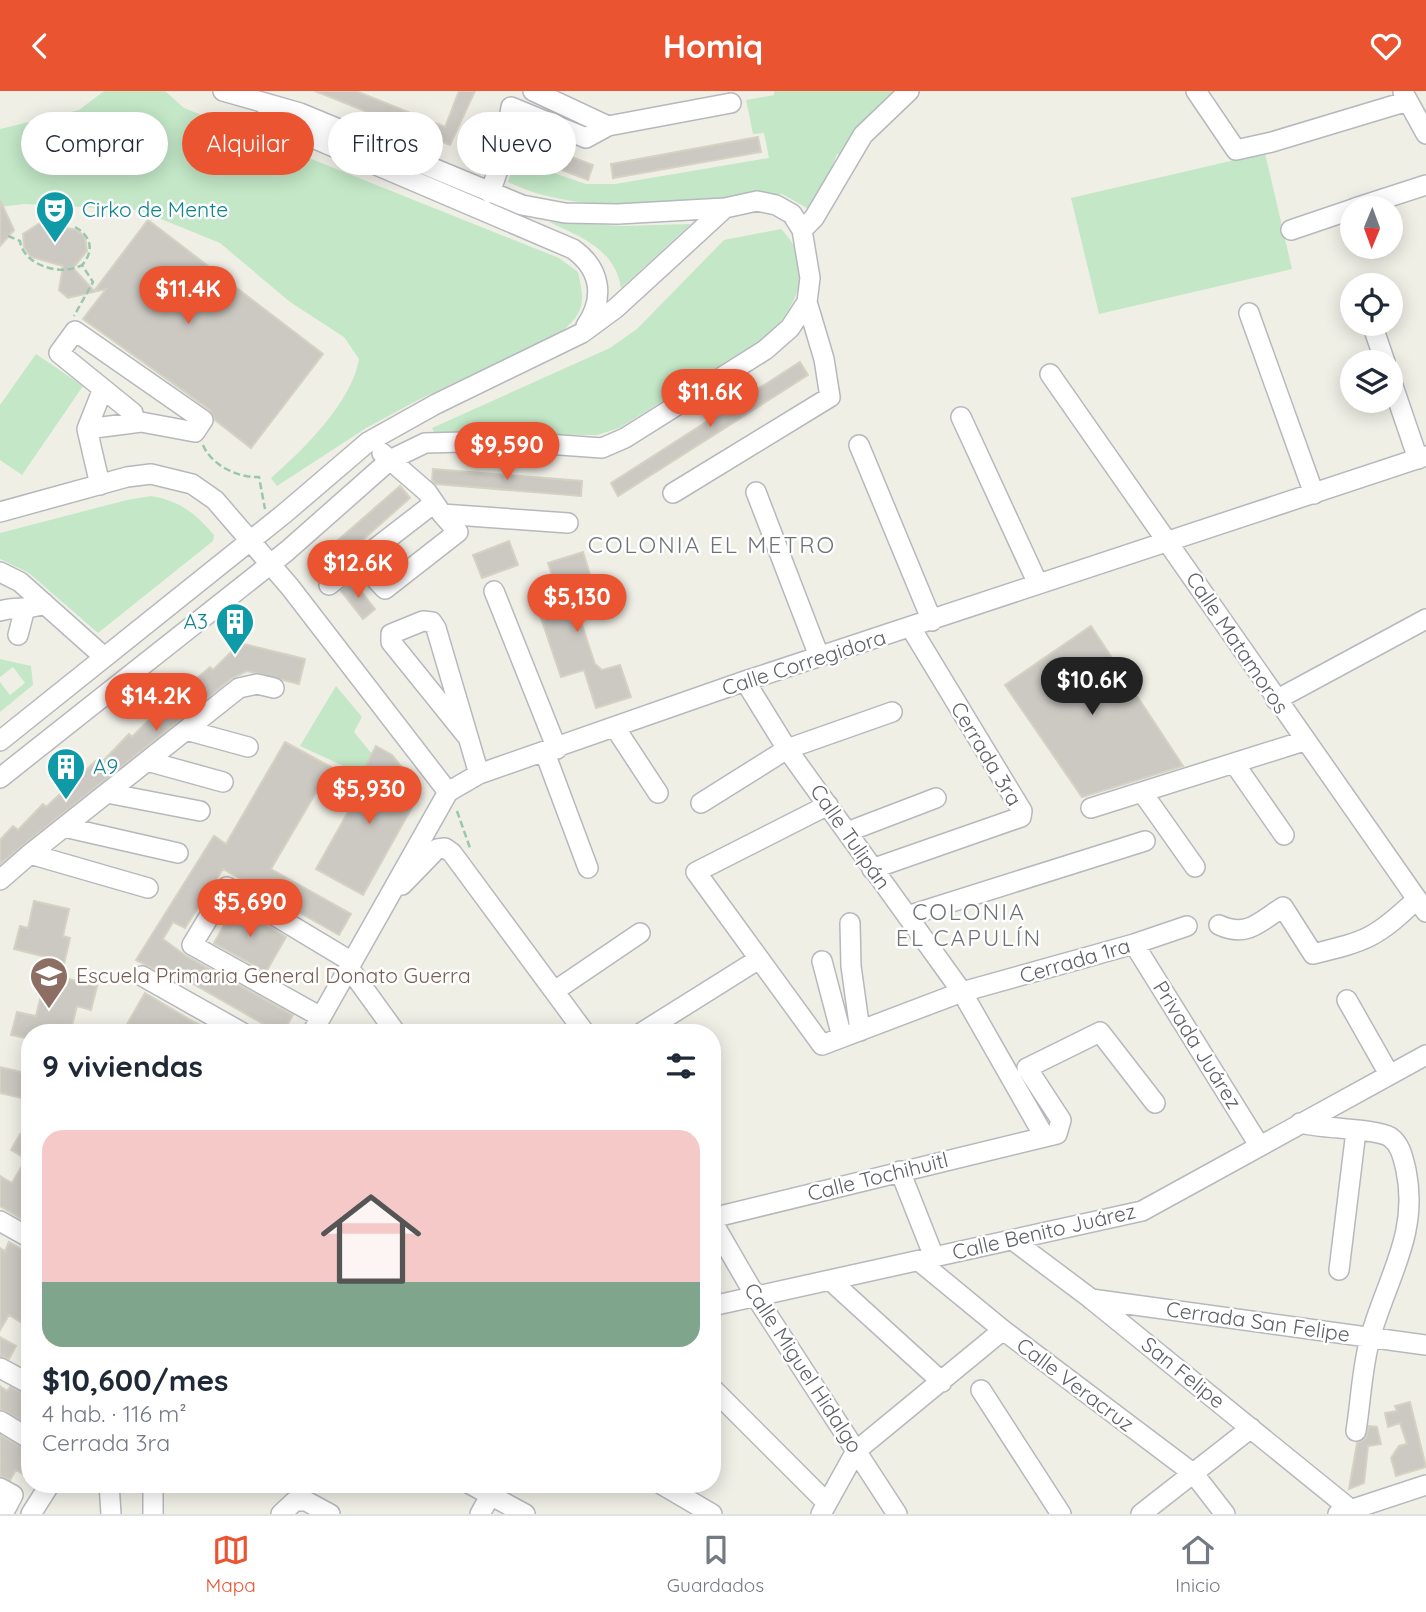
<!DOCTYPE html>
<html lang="es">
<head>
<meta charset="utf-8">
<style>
  body { margin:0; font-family:Quicksand,sans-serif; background:#f6f6f7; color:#1f2937; height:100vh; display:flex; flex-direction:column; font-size:26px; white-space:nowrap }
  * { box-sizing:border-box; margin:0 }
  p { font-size:23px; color:#747a83 }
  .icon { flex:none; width:38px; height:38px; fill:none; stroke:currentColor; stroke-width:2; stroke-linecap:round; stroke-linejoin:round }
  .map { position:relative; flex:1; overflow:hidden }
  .side { position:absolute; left:21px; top:933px; width:700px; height:469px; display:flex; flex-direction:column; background:#fff; border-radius:28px; box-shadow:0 4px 18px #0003 }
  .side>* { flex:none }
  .banner { position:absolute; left:21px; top:21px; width:700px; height:63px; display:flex; gap:14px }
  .needle { width:46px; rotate:181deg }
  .tools { position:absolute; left:1340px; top:105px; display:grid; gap:14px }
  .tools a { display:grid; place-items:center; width:63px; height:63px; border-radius:50%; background:#fff; box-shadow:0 4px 18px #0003; font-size:35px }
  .price { position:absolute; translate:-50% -60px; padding:0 16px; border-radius:24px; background:#eb5431; color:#fff; font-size:23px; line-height:46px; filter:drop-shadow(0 2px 4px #0008) }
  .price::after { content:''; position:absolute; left:50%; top:42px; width:21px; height:16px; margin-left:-10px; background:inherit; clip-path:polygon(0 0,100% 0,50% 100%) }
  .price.active { background:#222; color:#fff }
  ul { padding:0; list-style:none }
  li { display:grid; align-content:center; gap:14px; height:371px; padding:0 21px }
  li span { display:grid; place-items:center; height:217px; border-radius:21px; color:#555 }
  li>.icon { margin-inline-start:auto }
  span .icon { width:126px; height:126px; fill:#fffc; stroke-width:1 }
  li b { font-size:30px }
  h2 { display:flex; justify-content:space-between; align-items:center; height:84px; padding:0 21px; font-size:30px }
  .chip { padding:0 24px; border-radius:32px; background:#fff; box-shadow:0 4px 18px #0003; font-size:24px; line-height:63px }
  .chip.active { background:#eb5431; color:#fff }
  header { display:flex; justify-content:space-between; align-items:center; height:91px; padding:0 21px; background:#eb5431; color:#fff; font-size:32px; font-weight:800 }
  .tabs { display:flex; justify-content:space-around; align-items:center; height:98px; border-top:2px solid #e0e1e3; background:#fff; font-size:19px; color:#747a83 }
  .tabs a { display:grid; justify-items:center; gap:4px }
  .tabs .active { color:#eb5431 }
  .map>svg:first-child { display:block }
  .green { fill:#c3e7c7 }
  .building { fill:#ccc9c3; stroke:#d5d2c4; stroke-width:2 }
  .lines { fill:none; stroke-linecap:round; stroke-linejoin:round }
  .minor-casing { stroke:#b6b8bd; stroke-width:22 }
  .path { stroke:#9ac7ac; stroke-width:2.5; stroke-dasharray:7 3.5; stroke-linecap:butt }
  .minor { stroke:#fff; stroke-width:19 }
  .labels { text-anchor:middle; stroke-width:5; stroke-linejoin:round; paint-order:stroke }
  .culture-label { font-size:21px; fill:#0d838f; stroke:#fff; text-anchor:start }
  .street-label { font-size:21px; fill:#5e6167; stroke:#fff }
  .education-label { font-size:21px; fill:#785e54; stroke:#fff; text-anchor:start }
  .neighbourhood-label { font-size:23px; letter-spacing:2px; fill:#6f7379; stroke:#fff }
</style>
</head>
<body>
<header><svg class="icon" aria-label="back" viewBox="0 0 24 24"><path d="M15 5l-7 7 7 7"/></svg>Homiq<svg class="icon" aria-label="heart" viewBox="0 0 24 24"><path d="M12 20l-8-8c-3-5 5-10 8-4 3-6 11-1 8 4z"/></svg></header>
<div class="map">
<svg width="1426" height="1423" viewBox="0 0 1426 1423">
  <rect width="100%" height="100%" fill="#f0efe6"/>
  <path class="green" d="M 104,0 L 165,0 L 184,17 L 559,167 L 578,181 C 585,212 585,221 560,242 L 418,309 L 366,337 L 277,395 L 271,387 C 303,359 352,311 359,268 L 344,246 L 290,211 L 220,152 L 139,119 L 24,113 L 0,116 L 0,38 L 79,19 Z
    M 774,0 L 898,0 L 849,66 L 837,63 L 816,118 L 807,117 L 782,103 C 694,105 591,131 508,91 L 515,69 L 586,93 L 615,93 L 769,67 L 764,42 L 753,43 L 746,9 L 774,4 Z
    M 1265,62 L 1292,178 L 1099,223 L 1071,107 Z
    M 549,131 L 623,135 L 691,133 L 621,197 C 615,158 581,146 549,131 Z
    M 781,138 C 816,173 799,210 771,243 L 619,337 L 597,344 L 435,343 L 432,337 L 610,257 L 637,238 L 724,149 Z
    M 36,263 L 83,295 L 22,384 L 0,369 L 0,314 Z
    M 151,405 C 180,410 195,422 214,444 L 213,450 L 98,542 L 29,482 L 0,468 L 0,442 L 127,409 Z
    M 0,568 L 31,575 L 33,594 L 0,621 L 0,591 L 10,604 L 25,592 L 13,576 L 0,586 Z
    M 336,595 L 362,626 L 354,641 L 372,663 L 363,684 L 300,655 Z"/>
  <path class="building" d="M 315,0 L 356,0 L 445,36 L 459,0 L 475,0 L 450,54 Z
    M 758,46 L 761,61 L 613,87 L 611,73 Z
    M 522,47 L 593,74 L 588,89 L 517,62 Z
    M 0,109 L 14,139 L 0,155 Z
    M 148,129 L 323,263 L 251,357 L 215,329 L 210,319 L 83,228 L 106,198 L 68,207 L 59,199 L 63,175 L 31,166 L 24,156 L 23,143 L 40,132 L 77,139 L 85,146 L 87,160 L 73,177 L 94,200 Z
    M 800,271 L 808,284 L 618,405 L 611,392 Z
    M 433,378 L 582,390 L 581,405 L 436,393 L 432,389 Z
    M 400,395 L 410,407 L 325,482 L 314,470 Z
    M 509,450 L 518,474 L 482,487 L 473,464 Z
    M 583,461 L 593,493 L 571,500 L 585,543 L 595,573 L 602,579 L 620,574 L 631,606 L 596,617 L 584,579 L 561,586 L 537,515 L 560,507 L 548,472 Z
    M 353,490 L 375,518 L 363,528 L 341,500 Z
    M 1091,535 L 1183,675 L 1082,706 L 1005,594 Z
    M 240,552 L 305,568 L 299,593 L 247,580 L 232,587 L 0,773 L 0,749 L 13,735 L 18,739 L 43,713 L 46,716 L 100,666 L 103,670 L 129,643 L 132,646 L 158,620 L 210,576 L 213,579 Z
    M 285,651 L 331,676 L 271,778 L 351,823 L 339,844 L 223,778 L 185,837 L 173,831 L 163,848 L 186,865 L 293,924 L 283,942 L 279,942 L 162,875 L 158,880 L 136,869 L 214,745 L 226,753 Z
    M 376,655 L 392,664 L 404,679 L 394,696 L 416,709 L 363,804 L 316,778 L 371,680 L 365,676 Z
    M 34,810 L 69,818 L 63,845 L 70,847 L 61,886 L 97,895 L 91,919 L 77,915 L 70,942 L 30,942 L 30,948 L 11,944 L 17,921 L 36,925 L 50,867 L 14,858 L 20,835 L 28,837 Z
    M 235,815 L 286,846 L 266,881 L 214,852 Z
    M 145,902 L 194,931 L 217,942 L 122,942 Z
    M 0,976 L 30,983 L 30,1009 L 0,1002 Z
    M 20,1043 L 30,1048 L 30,1133 L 0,1115 L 0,1085 L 12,1092 L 26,1068 L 11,1059 Z
    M 9,1151 L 30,1163 L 30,1237 L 9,1224 L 0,1239 L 0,1157 L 5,1160 Z
    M 0,1246 L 16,1255 L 9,1268 L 0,1265 Z
    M 0,1295 L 7,1300 L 10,1296 L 30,1305 L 30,1318 L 23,1326 L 30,1334 L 0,1318 Z
    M 1410,1311 L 1426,1376 L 1396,1385 L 1391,1367 L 1399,1355 L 1407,1353 L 1400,1332 L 1388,1336 L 1385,1322 L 1397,1320 L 1395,1315 Z
    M 1369,1335 L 1377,1336 L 1381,1353 L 1368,1355 L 1364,1392 L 1349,1398 L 1357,1352 L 1366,1347 Z
    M 0,1344 L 30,1360 L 30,1387 L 16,1379 L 10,1389 L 0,1385 Z"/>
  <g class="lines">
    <defs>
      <path id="minor" d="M 223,0 L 300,22 L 522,114 L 565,122 L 618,123 L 725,117
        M 533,0 L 608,35
        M 1196,0 L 1236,59 L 1272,51 L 1408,10
        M 1403,1 L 1426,43
        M 267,17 L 294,39 L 573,158 C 601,178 605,207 586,235
        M 490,102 L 503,64 L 511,16 L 586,47 L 608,35 L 731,12
        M 1355,117 L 1426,94
        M 802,139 L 814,127 L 863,44 L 909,0
        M 1291,139 L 1353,118
        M 1249,222 L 1314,403
        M 1372,233 L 1385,271
        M 1050,283 L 1426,821
        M 1391,289 L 1418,368
        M 961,326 L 1038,493
        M 87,338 L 141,331 L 195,341 L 203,329 L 75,240 L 59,262 L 133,322
        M 859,354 L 932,530
        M 382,362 L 427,401 L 442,423 L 568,432
        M 100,394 L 87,338 L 102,300
        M 756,401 L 819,565
        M 673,402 L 830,306 L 824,268 L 807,211
        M 434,412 L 359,470 L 385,498 L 458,441 L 442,423
        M 0,421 L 127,386 L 151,383 L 192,393 L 215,409 L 290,496 L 448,701
        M 0,481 L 20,491 L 103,565
        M 329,494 L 359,470
        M 494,500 L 557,658
        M 0,520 C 16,515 29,520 44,512
        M 18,544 L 25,517
        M 745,590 L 787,658 L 962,901 L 1044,1045
        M 1276,609 L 1426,528
        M 616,638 L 658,702
        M 186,639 L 248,656
        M 466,644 L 391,551 L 391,543 L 423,530 L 432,531 L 436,537 L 479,683
        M 0,650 L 285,422 L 368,351 L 436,313 L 582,242 L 616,217 L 725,117 L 757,110 L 776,114 L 792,123 L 802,139 L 810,187 L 807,211 L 790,237 L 765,259 L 625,347 L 602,357 L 504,350 L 425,352 L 390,369 L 287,460 L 0,687
        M 545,662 L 588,777
        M 147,670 L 223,691
        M 1234,672 L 1284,744
        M 1142,701 L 1195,776
        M 107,702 L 200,720
        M 701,712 L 787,658 L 892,621
        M 828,714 L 696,781 L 822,954 L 962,901 L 1134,853 L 1187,835
        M 1091,717 L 1304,650
        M 64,736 L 178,762
        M 847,741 L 936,707
        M 30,763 L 239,597 L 257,593 L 274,597
        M 872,778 L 1021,726 L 1022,720 L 911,537
        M 0,789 L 30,763 L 148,797
        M 402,794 L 437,758 L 445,757 L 452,762 L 585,942
        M 907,825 L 1145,750
        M 850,832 L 851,875 L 860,940
        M 1219,834 C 1247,847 1259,831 1283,816 L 1313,863 C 1367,850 1376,847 1417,808
        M 1134,853 L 1259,1054
        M 822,870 L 842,946
        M 349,877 L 396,942
        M 142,885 L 243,942
        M 556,899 L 640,842
        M 1347,909 L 1389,983
        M 321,926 L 192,854 L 227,796 L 352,871
        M 312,942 L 448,701 L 479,683 L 745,590 L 1426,365
        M 641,942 L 759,868
        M 1300,1032 C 1322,1038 1375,1037 1390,1046 C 1401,1054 1403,1067 1406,1079 C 1419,1142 1388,1185 1371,1244 C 1362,1274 1361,1309 1356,1340
        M 900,1080 L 934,1166
        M 712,1127 L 1057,1043 L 1061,1029 L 1027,977 L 1100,941 L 1155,1012
        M 0,1130 L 30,1147
        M 712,1130 L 756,1206 L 897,1423
        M 1014,1150 L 1090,1207 L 1350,1418
        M 919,1170 L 1003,1239 L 1194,1383 L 1225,1423
        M 1339,1179 L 1356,1040
        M 830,1189 L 942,1291
        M 1091,1208 L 1426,1254
        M 712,1215 L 1142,1120 L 1426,964
        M 0,1277 L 30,1293
        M 712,1297 L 827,1412
        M 981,1299 L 1061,1423
        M 0,1330 L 30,1348
        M 109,1393 L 111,1423
        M 153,1393 L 153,1423
        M 470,1393 L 525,1423
        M 661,1393 L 712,1423
        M 0,1397 L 13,1404 L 3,1423
        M 31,1423 L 50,1393
        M 281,1423 L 295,1410 L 306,1410 L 330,1423
        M 480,1423 L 496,1394
        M 821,1423 L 856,1360 L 1003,1239
        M 1141,1423 L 1251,1337
        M 1338,1423 L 1426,1394"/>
    </defs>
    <use href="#minor" class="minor-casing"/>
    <path class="path" d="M 75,136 C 92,145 94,161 82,174
      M 8,145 L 20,150 C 23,174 61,186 82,174 L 93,191 L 74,225
      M 203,354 C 211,374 238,387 259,386 L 265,418
      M 457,720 L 470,757"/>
    <use href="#minor" class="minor"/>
  </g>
  <defs>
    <symbol id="theatre-pin" viewBox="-11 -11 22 30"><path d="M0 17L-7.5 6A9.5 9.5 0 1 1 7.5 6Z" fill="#0f9aa8" stroke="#fff"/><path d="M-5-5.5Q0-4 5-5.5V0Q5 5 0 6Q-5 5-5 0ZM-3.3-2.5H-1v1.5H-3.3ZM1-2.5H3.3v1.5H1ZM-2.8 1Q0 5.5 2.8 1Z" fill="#fff"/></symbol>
    <symbol id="building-pin" viewBox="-11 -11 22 30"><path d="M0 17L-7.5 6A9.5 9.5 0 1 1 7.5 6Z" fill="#0f9aa8" stroke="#fff"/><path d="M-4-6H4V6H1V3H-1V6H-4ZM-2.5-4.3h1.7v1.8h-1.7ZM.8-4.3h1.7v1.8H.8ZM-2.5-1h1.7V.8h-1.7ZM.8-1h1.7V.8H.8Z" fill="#fff"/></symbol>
    <symbol id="school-pin" viewBox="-11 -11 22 30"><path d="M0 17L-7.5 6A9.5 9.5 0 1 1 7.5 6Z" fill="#8d6e63" stroke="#fff"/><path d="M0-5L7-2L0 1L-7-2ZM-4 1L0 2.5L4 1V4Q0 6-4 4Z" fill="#fff"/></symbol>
  </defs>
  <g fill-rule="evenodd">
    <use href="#theatre-pin" x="33" y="97" width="44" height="60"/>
    <use href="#building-pin" x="213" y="509" width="44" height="60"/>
    <use href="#building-pin" x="44" y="654" width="44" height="60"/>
    <use href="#school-pin" x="27" y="863" width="44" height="60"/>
  </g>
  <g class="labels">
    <g class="culture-label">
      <text x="82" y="126">Cirko de Mente</text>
      <text x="208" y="538" text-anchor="end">A3</text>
      <text x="93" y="683">A9</text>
    </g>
    <g class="street-label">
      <text transform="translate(1237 552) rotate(56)" y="7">Calle Matamoros</text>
      <text transform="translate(804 572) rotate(-18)" y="7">Calle Corregidora</text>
      <text transform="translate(986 663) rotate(59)" y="7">Cerrada 3ra</text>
      <text transform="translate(850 746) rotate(55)" y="7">Calle Tulipán</text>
      <text transform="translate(1075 870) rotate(-16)" y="7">Cerrada 1ra</text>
      <text transform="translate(1197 954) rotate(58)" y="7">Privada Juárez</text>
      <text transform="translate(878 1086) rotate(-14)" y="7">Calle Tochihuitl</text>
      <text transform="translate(1044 1141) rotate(-13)" y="7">Calle Benito Juárez</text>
      <text transform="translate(1258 1231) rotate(8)" y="7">Cerrada San Felipe</text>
      <text transform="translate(803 1277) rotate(57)" y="7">Calle Miguel Hidalgo</text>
      <text transform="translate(1183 1282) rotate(39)" y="7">San Felipe</text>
      <text transform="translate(1075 1294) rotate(37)" y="7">Calle Veracruz</text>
    </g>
    <g class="education-label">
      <text x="76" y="892">Escuela Primaria General Donato Guerra</text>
    </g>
    <g class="neighbourhood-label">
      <text x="712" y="462">COLONIA EL METRO</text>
      <text x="969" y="829">COLONIA<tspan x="969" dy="26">EL CAPULÍN</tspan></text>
    </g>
  </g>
</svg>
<div class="tools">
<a><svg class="needle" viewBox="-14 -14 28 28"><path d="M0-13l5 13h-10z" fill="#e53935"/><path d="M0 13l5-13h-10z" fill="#747a83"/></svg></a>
<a><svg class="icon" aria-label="locate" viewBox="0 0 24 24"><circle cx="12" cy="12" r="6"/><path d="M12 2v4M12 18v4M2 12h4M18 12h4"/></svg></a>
<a><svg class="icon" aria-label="layers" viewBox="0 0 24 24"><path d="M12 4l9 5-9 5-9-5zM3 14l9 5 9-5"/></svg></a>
</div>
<b class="price" style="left:188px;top:235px">$11.4K</b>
<b class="price" style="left:710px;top:338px">$11.6K</b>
<b class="price" style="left:507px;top:391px">$9,590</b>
<b class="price" style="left:358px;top:509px">$12.6K</b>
<b class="price" style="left:577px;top:543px">$5,130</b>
<b class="price active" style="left:1092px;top:626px">$10.6K</b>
<b class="price" style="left:156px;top:642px">$14.2K</b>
<b class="price" style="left:369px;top:735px">$5,930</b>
<b class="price" style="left:250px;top:848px">$5,690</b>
<div class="banner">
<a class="chip">Comprar</a>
<a class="chip active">Alquilar</a>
<a class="chip">Filtros</a>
<a class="chip">Nuevo</a>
</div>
<section class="side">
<h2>9 viviendas<svg class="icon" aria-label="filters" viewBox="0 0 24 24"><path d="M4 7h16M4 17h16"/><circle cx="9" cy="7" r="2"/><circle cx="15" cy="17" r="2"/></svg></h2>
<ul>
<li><span style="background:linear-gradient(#f6c9c9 70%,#7fa58c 0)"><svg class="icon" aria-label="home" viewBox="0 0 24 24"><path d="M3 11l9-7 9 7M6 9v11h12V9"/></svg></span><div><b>$10,600/mes</b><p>4 hab. · 116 m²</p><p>Cerrada 3ra</p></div></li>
</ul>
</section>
</div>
<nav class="tabs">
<a class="active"><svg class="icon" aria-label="map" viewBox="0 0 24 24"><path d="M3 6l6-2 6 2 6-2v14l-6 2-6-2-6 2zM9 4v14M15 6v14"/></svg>Mapa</a>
<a><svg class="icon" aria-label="saved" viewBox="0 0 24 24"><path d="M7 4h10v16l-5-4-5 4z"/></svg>Guardados</a>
<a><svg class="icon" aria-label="home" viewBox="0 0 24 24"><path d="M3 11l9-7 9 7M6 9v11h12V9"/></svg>Inicio</a>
</nav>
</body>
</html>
